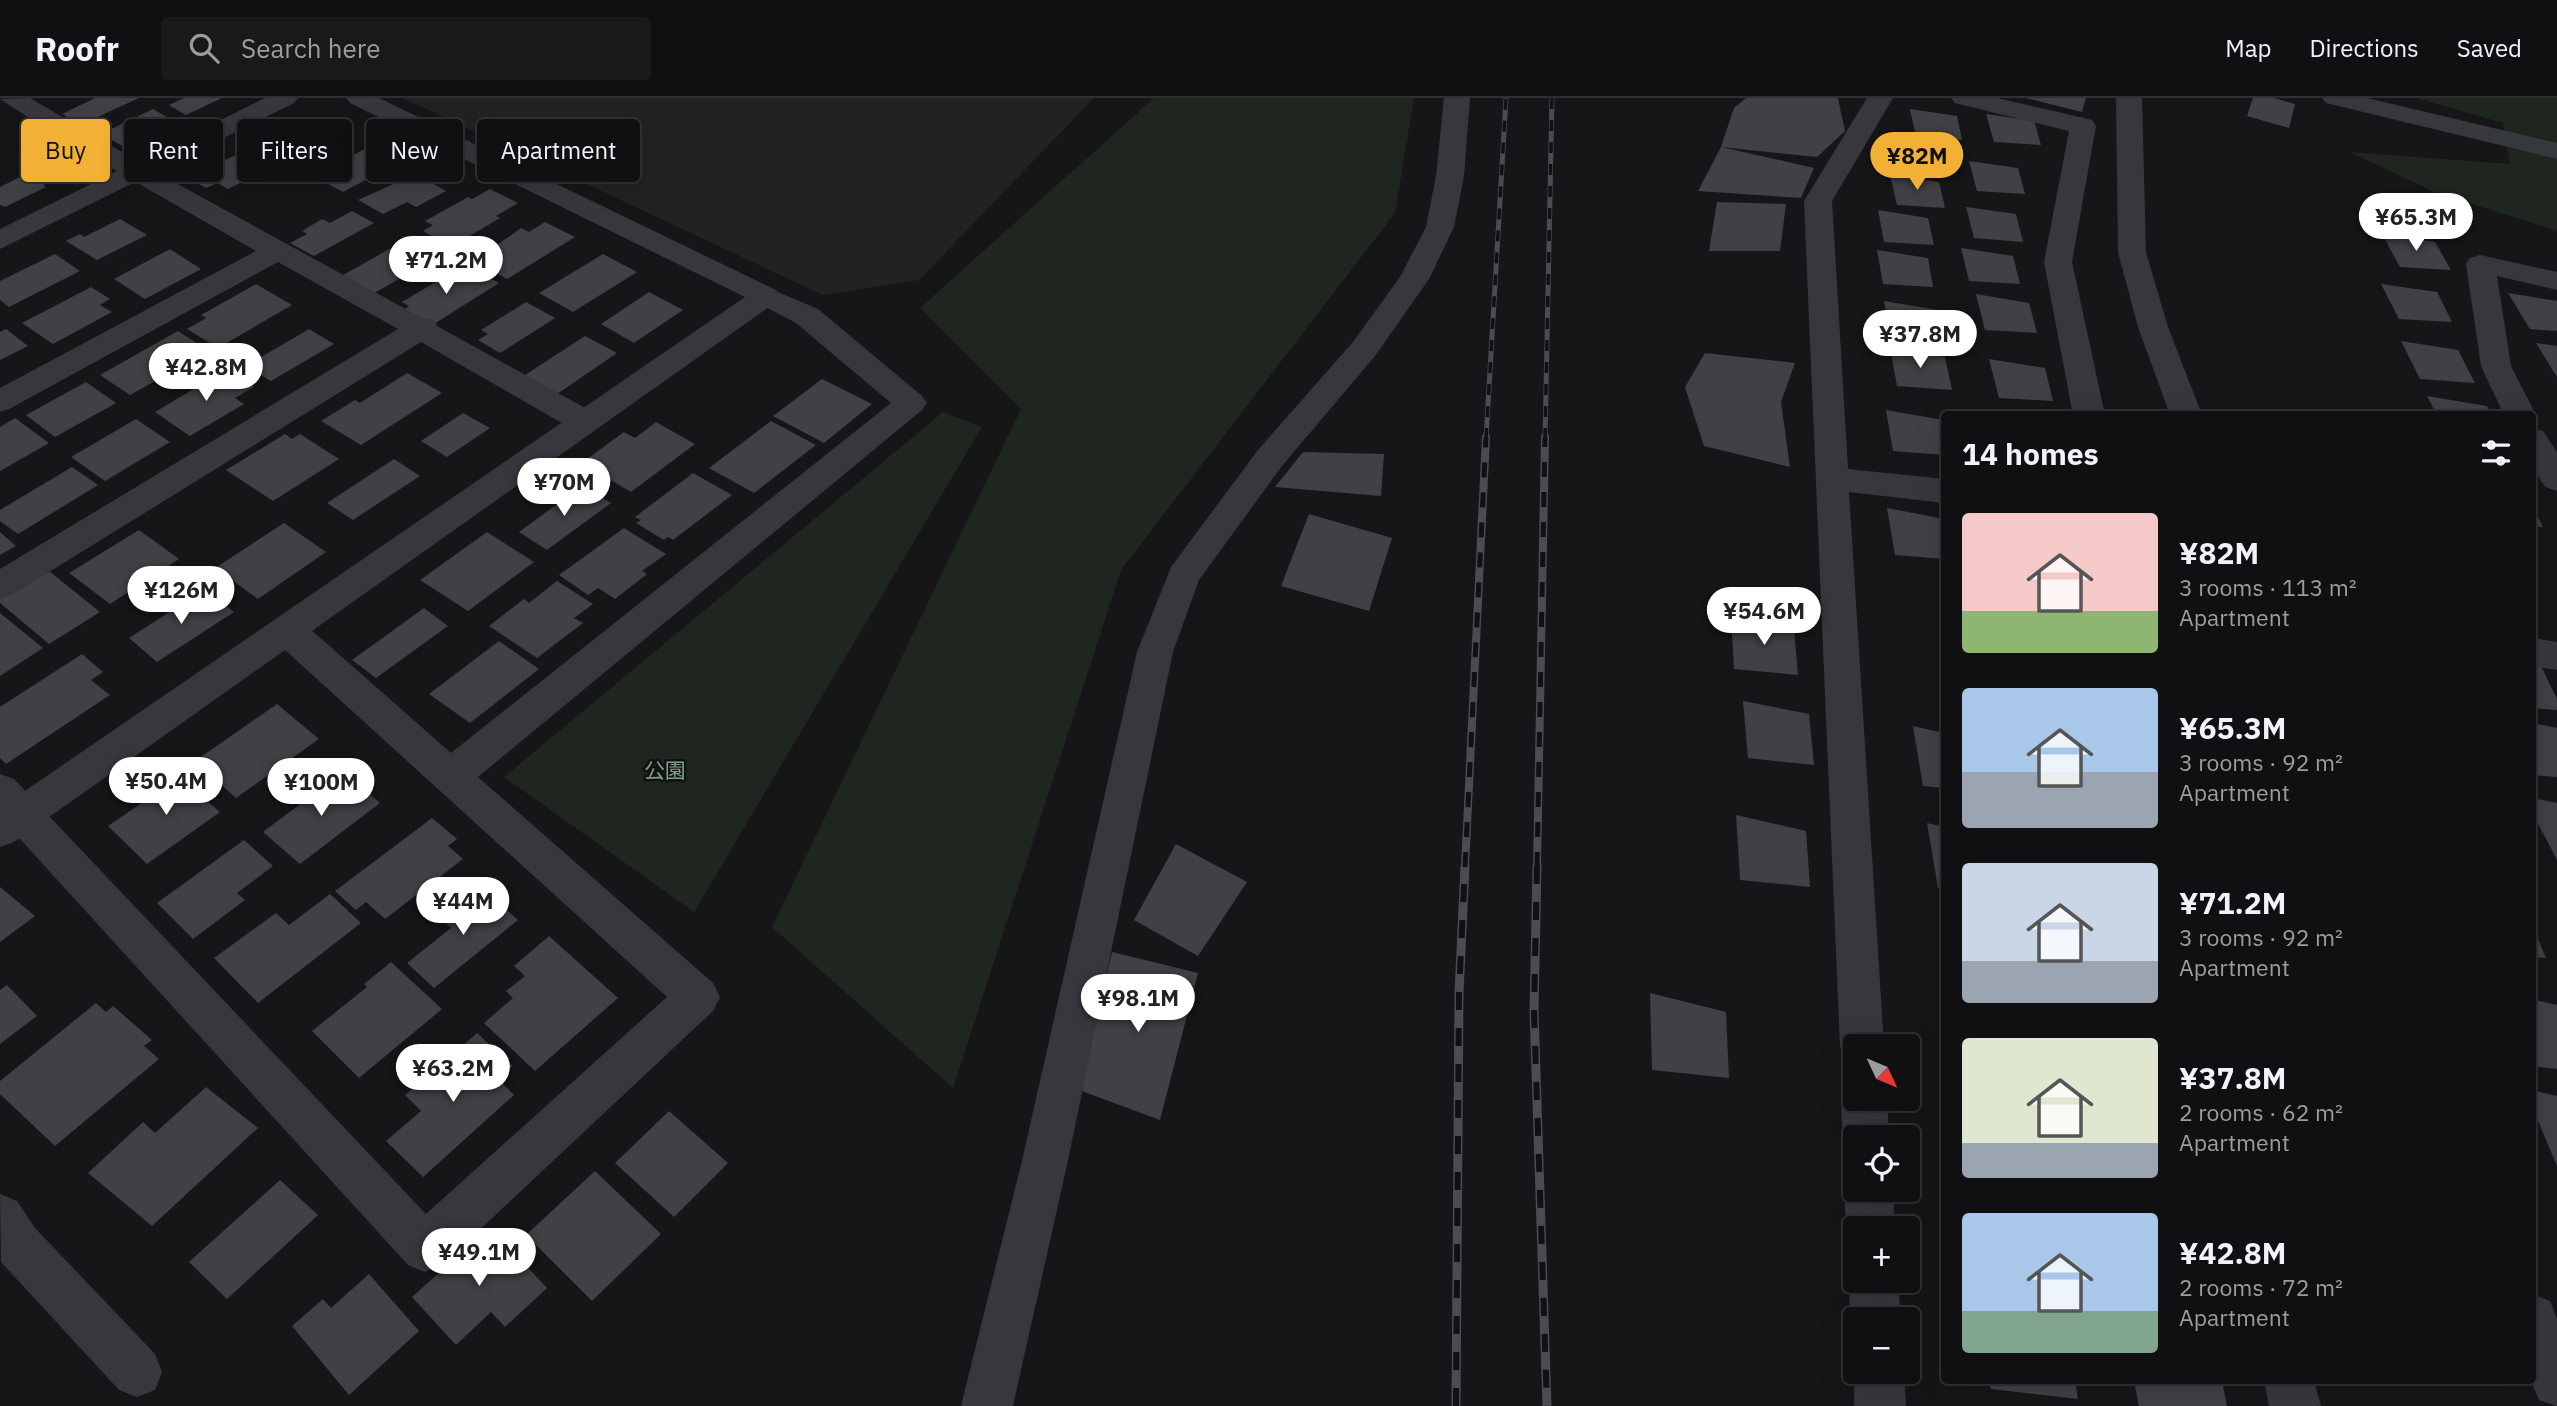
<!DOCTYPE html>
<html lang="en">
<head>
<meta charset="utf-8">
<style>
  body { margin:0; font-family:"IBM Plex Sans","Noto Sans JP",sans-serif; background:#19191b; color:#f1f3f6; height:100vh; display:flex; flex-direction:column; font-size:26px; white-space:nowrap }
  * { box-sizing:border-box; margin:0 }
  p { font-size:23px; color:#9c9d9f }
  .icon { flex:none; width:38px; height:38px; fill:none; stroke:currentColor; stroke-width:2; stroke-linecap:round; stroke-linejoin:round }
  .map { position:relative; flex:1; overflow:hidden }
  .side { position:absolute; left:1941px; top:313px; width:595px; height:973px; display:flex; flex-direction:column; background:#101012; border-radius:7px; box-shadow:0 7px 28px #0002,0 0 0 2px #303032 }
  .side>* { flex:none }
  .banner { position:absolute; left:21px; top:21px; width:665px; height:63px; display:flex; gap:14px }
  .needle { width:46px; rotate:134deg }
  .tools { position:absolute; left:1843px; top:936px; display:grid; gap:14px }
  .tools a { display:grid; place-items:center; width:77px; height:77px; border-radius:7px; background:#101012; box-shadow:0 7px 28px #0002,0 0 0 2px #303032; font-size:35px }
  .price { position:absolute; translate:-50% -60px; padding:0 16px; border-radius:24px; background:#fff; color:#222; font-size:23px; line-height:46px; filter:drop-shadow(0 2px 4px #0008) }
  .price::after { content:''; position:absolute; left:50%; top:42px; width:21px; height:16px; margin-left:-10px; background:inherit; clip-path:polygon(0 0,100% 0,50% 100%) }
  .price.on { background:#f2b134; color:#111 }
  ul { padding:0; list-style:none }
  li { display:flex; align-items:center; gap:21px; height:175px; padding:0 21px }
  li span { display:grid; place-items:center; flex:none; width:196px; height:140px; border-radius:7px; color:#555 }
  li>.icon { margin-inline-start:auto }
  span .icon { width:84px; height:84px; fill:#fffc; stroke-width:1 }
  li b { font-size:30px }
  h2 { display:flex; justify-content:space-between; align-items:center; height:84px; padding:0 21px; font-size:30px }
  .chip { padding:0 24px; border-radius:7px; background:#101012; box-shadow:0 7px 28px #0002,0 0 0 2px #303032; font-size:24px; line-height:63px }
  .chip.on { background:#f2b134; color:#111 }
  header { display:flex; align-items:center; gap:42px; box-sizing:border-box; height:98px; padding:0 35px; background:#101012; border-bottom:2px solid #303032 }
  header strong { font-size:33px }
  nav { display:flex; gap:38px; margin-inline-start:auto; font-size:24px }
  .search { width:490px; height:63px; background:#19191b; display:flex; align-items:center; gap:18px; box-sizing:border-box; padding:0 24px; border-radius:7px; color:#9c9d9f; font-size:26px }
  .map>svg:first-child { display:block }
  .built { fill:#222225 }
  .green { fill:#1e261f }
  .building { fill:#404145 }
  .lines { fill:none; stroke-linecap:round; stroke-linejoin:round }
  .minor { fill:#37383d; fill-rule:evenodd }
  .tertiary { fill:#37383d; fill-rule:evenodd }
  .rail-far2-casing { stroke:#4a4c52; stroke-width:5 }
  .rail-far1-casing { stroke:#4a4c52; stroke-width:8 }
  .rail-casing { stroke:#4a4c52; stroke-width:9 }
  .rail-far2 { stroke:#111113; stroke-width:3.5; stroke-dasharray:11; stroke-linecap:butt }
  .rail-far1 { stroke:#111113; stroke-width:5; stroke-dasharray:15; stroke-linecap:butt }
  .rail { stroke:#111113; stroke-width:6; stroke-dasharray:18; stroke-linecap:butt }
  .labels { text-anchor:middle; stroke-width:5; stroke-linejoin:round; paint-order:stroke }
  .park-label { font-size:21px; fill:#7fa381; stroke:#111113 }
</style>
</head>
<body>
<header>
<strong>Roofr</strong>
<div class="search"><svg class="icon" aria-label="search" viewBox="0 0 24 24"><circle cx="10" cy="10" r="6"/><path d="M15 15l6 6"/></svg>Search here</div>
<nav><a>Map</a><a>Directions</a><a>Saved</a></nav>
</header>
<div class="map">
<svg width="2557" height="1308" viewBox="0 0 2557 1308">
  <rect width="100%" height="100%" fill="#161618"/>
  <path class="built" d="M 403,0 L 1094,0 L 919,182 L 823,197 Z"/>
  <path class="green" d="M 1154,0 L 1414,0 L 1395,115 L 1121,472 L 953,990 L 772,829 L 1021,311 L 920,210 Z
    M 2417,0 L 2557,0 L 2557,133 L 2432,93 L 2350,54 L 2510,66 L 2503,25 Z
    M 943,314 L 982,329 L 694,814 L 504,679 Z"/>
  <path class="building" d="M 95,0 L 139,0 L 89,23 L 83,21 L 77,24 L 62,16 Z
    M 184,0 L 222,0 L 186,17 L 169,7 Z
    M 1746,0 L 1838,0 L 1845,33 L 1817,59 L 1721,49 L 1814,70 L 1801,100 L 1698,93 L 1721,49 L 1734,10 Z
    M 2026,0 L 2086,0 L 2082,14 Z
    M 2253,0 L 2274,0 L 2295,6 L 2289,30 L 2247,18 Z
    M 153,11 L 167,19 L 160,22 L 171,28 L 126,50 L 101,36 Z
    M 1910,11 L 1957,18 L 1962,42 L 1916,39 Z
    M 1986,16 L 2034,23 L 2041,47 L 1994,44 Z
    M 307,25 L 341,43 L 295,66 L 262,48 Z
    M 1899,40 L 1947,46 L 1952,71 L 1906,68 Z
    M 382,42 L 411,58 L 343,94 L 314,78 Z
    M 246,53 L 274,68 L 228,91 L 217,85 L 206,90 L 185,79 Z
    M 1969,63 L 2018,70 L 2025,96 L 1977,93 Z
    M 32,73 L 49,84 L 43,87 L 46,89 L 5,109 L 0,107 L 0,89 Z
    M 416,76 L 446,93 L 416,109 L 407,104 L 383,116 L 358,102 Z
    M 1890,77 L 1939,84 L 1945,110 L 1897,107 Z
    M 490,91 L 518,105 L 496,118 L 500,120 L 451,149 L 423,133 L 433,127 L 425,123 L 468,99 L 472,101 Z
    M 2376,100 L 2428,108 L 2443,135 L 2393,132 Z
    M 1717,104 L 1786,106 L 1780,153 L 1709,153 Z
    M 1966,109 L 2016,116 L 2023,144 L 1974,140 Z
    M 1878,112 L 1928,120 L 1934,147 L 1884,144 Z
    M 352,113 L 374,125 L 314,158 L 290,145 L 307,136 L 302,133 L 322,121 L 330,125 Z
    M 120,121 L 147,137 L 97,162 L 66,143 L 80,136 L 84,139 Z
    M 545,124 L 575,139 L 507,181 L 474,163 L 521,130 L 529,134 Z
    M 2382,136 L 2435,144 L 2451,172 L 2400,169 Z
    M 414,137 L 445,155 L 369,198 L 338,180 Z
    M 1961,150 L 2013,158 L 2020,186 L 1969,183 Z
    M 170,151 L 201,171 L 145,201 L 114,181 Z
    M 1877,152 L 1928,160 L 1933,189 L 1883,186 Z
    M 55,156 L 80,173 L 9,209 L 0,202 L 0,183 Z
    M 603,156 L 637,174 L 573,214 L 539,195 Z
    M 464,167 L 499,185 L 426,231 L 399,215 L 409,208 L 402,204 Z
    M 256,186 L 292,207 L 218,250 L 187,231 L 206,220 L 201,217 Z
    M 2381,186 L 2437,194 L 2452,224 L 2399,221 Z
    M 91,189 L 110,201 L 100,207 L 112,214 L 53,246 L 22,225 Z
    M 649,194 L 683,212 L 634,245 L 601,226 Z
    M 2508,195 L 2557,203 L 2557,233 L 2530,231 Z
    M 1976,196 L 2029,205 L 2037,235 L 1985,232 Z
    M 1884,203 L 1938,212 L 1944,243 L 1891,239 Z
    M 526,204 L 555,220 L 500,255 L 478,242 L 488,236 L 481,232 Z
    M 6,231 L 28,248 L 0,262 L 0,234 Z
    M 309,231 L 334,246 L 271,283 L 246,268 Z
    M 178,233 L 209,253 L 130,297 L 100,277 Z
    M 585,238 L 617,255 L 554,298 L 522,279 Z
    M 2401,243 L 2458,252 L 2475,285 L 2420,281 Z
    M 2536,245 L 2557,248 L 2557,279 Z
    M 1890,250 L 1945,259 L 1952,292 L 1897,288 Z
    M 1705,255 L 1795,265 L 1781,304 L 1790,369 L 1704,348 L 1685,289 Z
    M 1989,261 L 2045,270 L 2053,303 L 1999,300 Z
    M 226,272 L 254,289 L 235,300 L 244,306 L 190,338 L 155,314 Z
    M 407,275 L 442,295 L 361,347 L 321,323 L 355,302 L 360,305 Z
    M 822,281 L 872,306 L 824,345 L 773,318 Z
    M 86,284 L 116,305 L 55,339 L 26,317 Z
    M 2427,298 L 2487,308 L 2492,317 L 2437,317 Z
    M 1886,312 L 1943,322 L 1944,357 L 1893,353 Z
    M 463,315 L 490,330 L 447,359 L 421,343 Z
    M 15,320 L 49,345 L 0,373 L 0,329 Z
    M 136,321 L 170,344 L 105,383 L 71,359 Z
    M 771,323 L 816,347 L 754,395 L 709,370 Z
    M 656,324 L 695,346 L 631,394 L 585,367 L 591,363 L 587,361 L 624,334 L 635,340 Z
    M 285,336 L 292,341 L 300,336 L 339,361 L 273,403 L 226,372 Z
    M 1303,354 L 1384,356 L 1381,398 L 1275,389 Z
    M 394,361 L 420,378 L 353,422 L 327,405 Z
    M 72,369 L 98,387 L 18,436 L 0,423 L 0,412 Z
    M 693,375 L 732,397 L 673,442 L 668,439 L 664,442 L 636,425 L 641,422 L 635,419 Z
    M 586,390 L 611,405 L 547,452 L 519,434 L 568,398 L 571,401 Z
    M 2532,408 L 2543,429 L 2532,428 Z
    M 1887,410 L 1944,421 L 1944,461 L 1895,457 Z
    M 1309,416 L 1392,440 L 1369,513 L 1281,488 Z
    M 284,425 L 326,454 L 258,501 L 215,470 Z
    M 624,430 L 666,456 L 642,473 L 647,476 L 615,501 L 598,490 L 588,497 L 559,477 Z
    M 139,432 L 179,461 L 110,506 L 69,475 Z
    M 0,434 L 16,448 L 0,457 Z
    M 487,434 L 534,464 L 468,513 L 420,482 Z
    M 44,469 L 100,514 L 49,546 L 0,505 L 0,496 Z
    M 557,483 L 593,506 L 574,520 L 583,525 L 537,560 L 489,528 L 524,501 L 529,505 Z
    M 209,495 L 234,514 L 157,564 L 129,540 L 191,500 L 196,504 Z
    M 424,510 L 448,528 L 376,580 L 352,562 Z
    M 0,515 L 43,550 L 0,578 Z
    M 1731,519 L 1794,531 L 1798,577 L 1734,571 Z
    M 499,543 L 539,571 L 470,625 L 429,596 Z
    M 82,556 L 103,574 L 91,582 L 110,597 L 6,666 L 0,660 L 0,609 Z
    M 2532,564 L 2540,566 L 2557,601 L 2557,612 L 2532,610 Z
    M 1743,603 L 1809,616 L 1814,667 L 1748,660 Z
    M 277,606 L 319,641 L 236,700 L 195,663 Z
    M 2532,625 L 2557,630 L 2557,679 L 2532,677 Z
    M 1913,628 L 1944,635 L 1944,690 L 1923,688 Z
    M 190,672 L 214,694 L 205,701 L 220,714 L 147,766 L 108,728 Z
    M 343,674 L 380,705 L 300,766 L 263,734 Z
    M 2532,700 L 2557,705 L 2557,762 L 2532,714 Z
    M 1736,717 L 1806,733 L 1810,789 L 1740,782 Z
    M 432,720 L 457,741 L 448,748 L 463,761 L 385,821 L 366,804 L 356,812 L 335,793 Z
    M 1927,725 L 1944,729 L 1944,791 L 1938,790 Z
    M 244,742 L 273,768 L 237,795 L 245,802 L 193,841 L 157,805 Z
    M 1176,746 L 1247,784 L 1198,858 L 1134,822 Z
    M 0,789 L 35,818 L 0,844 Z
    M 481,789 L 518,822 L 434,890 L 407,865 L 451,830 L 441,820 Z
    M 330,796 L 361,825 L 258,905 L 214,860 L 276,815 L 289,827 Z
    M 2532,827 L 2546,860 L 2532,859 Z
    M 549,838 L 618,900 L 535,973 L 484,925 L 513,900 L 506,893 L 525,878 L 514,868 Z
    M 1112,854 L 1198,875 L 1160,1022 L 1079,992 Z
    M 391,864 L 442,911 L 359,980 L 312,933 L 367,889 L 364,886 Z
    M 7,887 L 37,918 L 0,946 L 0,892 Z
    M 1650,895 L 1726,914 L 1729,980 L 1652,972 Z
    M 2532,901 L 2557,907 L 2557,971 L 2532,968 Z
    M 96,905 L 106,914 L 113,908 L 152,942 L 144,948 L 159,961 L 55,1048 L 0,996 L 0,983 Z
    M 477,935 L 513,968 L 498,981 L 514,997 L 423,1079 L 386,1043 L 421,1013 L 405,997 Z
    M 206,989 L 258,1030 L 152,1128 L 88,1075 L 143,1024 L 155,1035 Z
    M 2532,992 L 2557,998 L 2557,1068 L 2532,1008 Z
    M 669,1013 L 728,1065 L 674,1119 L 615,1065 Z
    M 595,1073 L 661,1136 L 592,1203 L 526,1137 Z
    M 280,1082 L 318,1117 L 227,1201 L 189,1164 Z
    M 490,1129 L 547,1190 L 505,1229 L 491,1214 L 456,1247 L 412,1199 Z
    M 369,1176 L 419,1233 L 349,1297 L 292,1228 L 323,1201 L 331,1210 Z
    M 1989,1283 L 2075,1283 L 2078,1301 L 1991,1291 Z
    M 2134,1283 L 2222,1283 L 2227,1308 L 2139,1308 Z"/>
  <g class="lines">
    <path class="minor" d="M 30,0 L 163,78 L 422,220 L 434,222 L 437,228 L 596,316 L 601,324 L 596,332 L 585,335 L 574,332 L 421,244 L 12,497 L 0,501 L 0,471 L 398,231 L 278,164 L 11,310 L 0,314 L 0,290 L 256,153 L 73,48 L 0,1 Z
      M 1444,0 L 1470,0 L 1464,78 L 1454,129 L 1429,181 L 1375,258 L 1282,368 L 1199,482 L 1173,554 L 1067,1067 L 1013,1308 L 961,1308 L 1021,1067 L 1137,554 L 1171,469 L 1258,352 L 1353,244 L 1400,179 L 1426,129 L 1436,78 Z
      M 1867,0 L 1893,0 L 1832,103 L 1848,371 L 1944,381 L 1944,405 L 1849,394 L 1884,948 L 1855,948 L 1855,966 L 1846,963 L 1840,948 L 1804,103 Z
      M 1951,0 L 1997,0 L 2092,22 L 2096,28 L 2072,164 L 2105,317 L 2073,317 L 2044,164 L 2069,33 L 1955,5 Z
      M 2116,0 L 2142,0 L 2146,154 L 2168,229 L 2202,317 L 2170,317 L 2138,229 L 2118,154 Z
      M 2322,0 L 2367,0 L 2557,45 L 2557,61 L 2326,5 Z
      M 2480,157 L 2557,174 L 2557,192 L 2497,178 L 2511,268 L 2536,317 L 2532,323 L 2532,317 L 2504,317 L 2481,268 L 2466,166 L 2470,160 Z
      M 766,189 L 818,211 L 922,298 L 927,305 L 922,312 L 478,679 L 713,885 L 720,899 L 713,913 L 442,1167 L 425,1174 L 408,1167 L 0,719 L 0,676 L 14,681 L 426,1116 L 667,899 L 274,542 L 269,532 L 274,522 L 287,518 L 300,522 L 451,655 L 891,305 L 796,225 L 756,204 L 751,198 L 756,192 Z
      M 2532,330 L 2543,333 L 2557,354 L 2557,393 L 2545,389 L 2532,368 Z
      M 2532,540 L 2557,544 L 2557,572 L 2532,568 Z
      M 1855,983 L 1855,1001 L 1887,1001 L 1889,1040 L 1855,1040 L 1855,1058 L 1850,1056 C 1840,1033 1838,1008 1848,986 Z
      M 1855,1074 L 1855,1092 L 1893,1092 L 1895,1130 L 1855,1130 L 1855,1147 C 1844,1128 1839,1091 1855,1074 Z
      M 0,1096 L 17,1103 L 35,1130 L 155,1256 L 162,1274 L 155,1292 L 137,1299 L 119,1292 L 1,1164 Z
      M 1855,1170 L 1855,1183 L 1898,1183 L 1901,1222 L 1855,1222 L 1855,1231 C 1847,1213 1848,1188 1855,1170 Z
      M 2532,1196 L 2550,1203 L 2557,1221 L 2557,1308 L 2539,1302 L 2531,1283 Z
      M 1855,1271 L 1855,1274 L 1904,1274 L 1906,1308 L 1854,1308 Z
      M 2264,1283 L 2314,1283 L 2321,1308 L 2269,1308 Z"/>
    <path class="tertiary" d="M 265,0 L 298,0 L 294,5 L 0,151 L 0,131 Z
      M 346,0 L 379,0 L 776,192 L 781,198 L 776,204 L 14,744 L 0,749 L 0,710 L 745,199 L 350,5 Z"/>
    <defs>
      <path id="rail-far2" d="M 1486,341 L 1506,0
        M 1545,341 L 1552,0"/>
      <path id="rail-far1" d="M 1465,769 L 1486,339
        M 1537,769 L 1545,339"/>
      <path id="rail" d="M 1537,768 L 1534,913 L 1547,1308
        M 1456,1308 L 1459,895 L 1465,768"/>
    </defs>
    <use href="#rail-far2" class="rail-far2-casing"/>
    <use href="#rail-far1" class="rail-far1-casing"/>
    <use href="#rail" class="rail-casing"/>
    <use href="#rail-far2" class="rail-far2"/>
    <use href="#rail-far1" class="rail-far1"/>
    <use href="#rail" class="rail"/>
  </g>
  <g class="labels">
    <g class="park-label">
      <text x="665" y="680">公園</text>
    </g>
  </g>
</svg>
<div class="tools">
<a><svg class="needle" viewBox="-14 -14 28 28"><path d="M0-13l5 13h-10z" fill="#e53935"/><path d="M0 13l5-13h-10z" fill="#9c9d9f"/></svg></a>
<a><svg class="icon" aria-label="locate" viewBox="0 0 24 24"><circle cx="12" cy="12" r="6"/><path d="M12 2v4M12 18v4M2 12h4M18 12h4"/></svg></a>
<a>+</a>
<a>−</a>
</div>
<b class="price on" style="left:1917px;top:94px">¥82M</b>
<b class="price" style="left:2416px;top:155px">¥65.3M</b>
<b class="price" style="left:446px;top:198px">¥71.2M</b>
<b class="price" style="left:1920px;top:272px">¥37.8M</b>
<b class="price" style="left:206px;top:305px">¥42.8M</b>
<b class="price" style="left:564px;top:420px">¥70M</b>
<b class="price" style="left:181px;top:528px">¥126M</b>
<b class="price" style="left:1764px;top:549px">¥54.6M</b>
<b class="price" style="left:166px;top:719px">¥50.4M</b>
<b class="price" style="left:321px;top:720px">¥100M</b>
<b class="price" style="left:463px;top:839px">¥44M</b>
<b class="price" style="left:1138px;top:936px">¥98.1M</b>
<b class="price" style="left:453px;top:1006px">¥63.2M</b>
<b class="price" style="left:479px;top:1190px">¥49.1M</b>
<div class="banner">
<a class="chip on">Buy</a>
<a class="chip">Rent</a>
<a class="chip">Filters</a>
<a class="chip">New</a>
<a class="chip">Apartment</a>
</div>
<section class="side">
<h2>14 homes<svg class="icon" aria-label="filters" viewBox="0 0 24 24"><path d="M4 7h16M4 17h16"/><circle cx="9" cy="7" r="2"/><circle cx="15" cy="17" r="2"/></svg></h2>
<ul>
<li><span style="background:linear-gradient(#f6c9c9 70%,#8fb573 0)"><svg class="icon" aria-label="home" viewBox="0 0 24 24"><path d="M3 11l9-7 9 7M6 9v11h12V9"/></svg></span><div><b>¥82M</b><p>3 rooms · 113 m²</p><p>Apartment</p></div></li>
<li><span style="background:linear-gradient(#a9c7e8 60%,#9aa5b1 0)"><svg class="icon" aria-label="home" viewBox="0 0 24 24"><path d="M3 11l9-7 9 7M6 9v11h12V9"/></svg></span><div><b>¥65.3M</b><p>3 rooms · 92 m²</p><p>Apartment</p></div></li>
<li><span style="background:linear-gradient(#c9d6e8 70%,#9aa5b1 0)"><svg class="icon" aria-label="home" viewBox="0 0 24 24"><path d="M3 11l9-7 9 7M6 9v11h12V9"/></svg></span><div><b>¥71.2M</b><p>3 rooms · 92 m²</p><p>Apartment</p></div></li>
<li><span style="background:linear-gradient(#dfe7d0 75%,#9aa5b1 0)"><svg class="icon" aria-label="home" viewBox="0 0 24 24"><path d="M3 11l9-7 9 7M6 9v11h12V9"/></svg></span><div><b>¥37.8M</b><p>2 rooms · 62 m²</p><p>Apartment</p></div></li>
<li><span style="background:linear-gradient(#a9c7e8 70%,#7fa58c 0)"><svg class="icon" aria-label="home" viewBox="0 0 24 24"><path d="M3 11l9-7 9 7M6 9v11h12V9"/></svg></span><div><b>¥42.8M</b><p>2 rooms · 72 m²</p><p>Apartment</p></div></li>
</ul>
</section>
</div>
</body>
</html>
